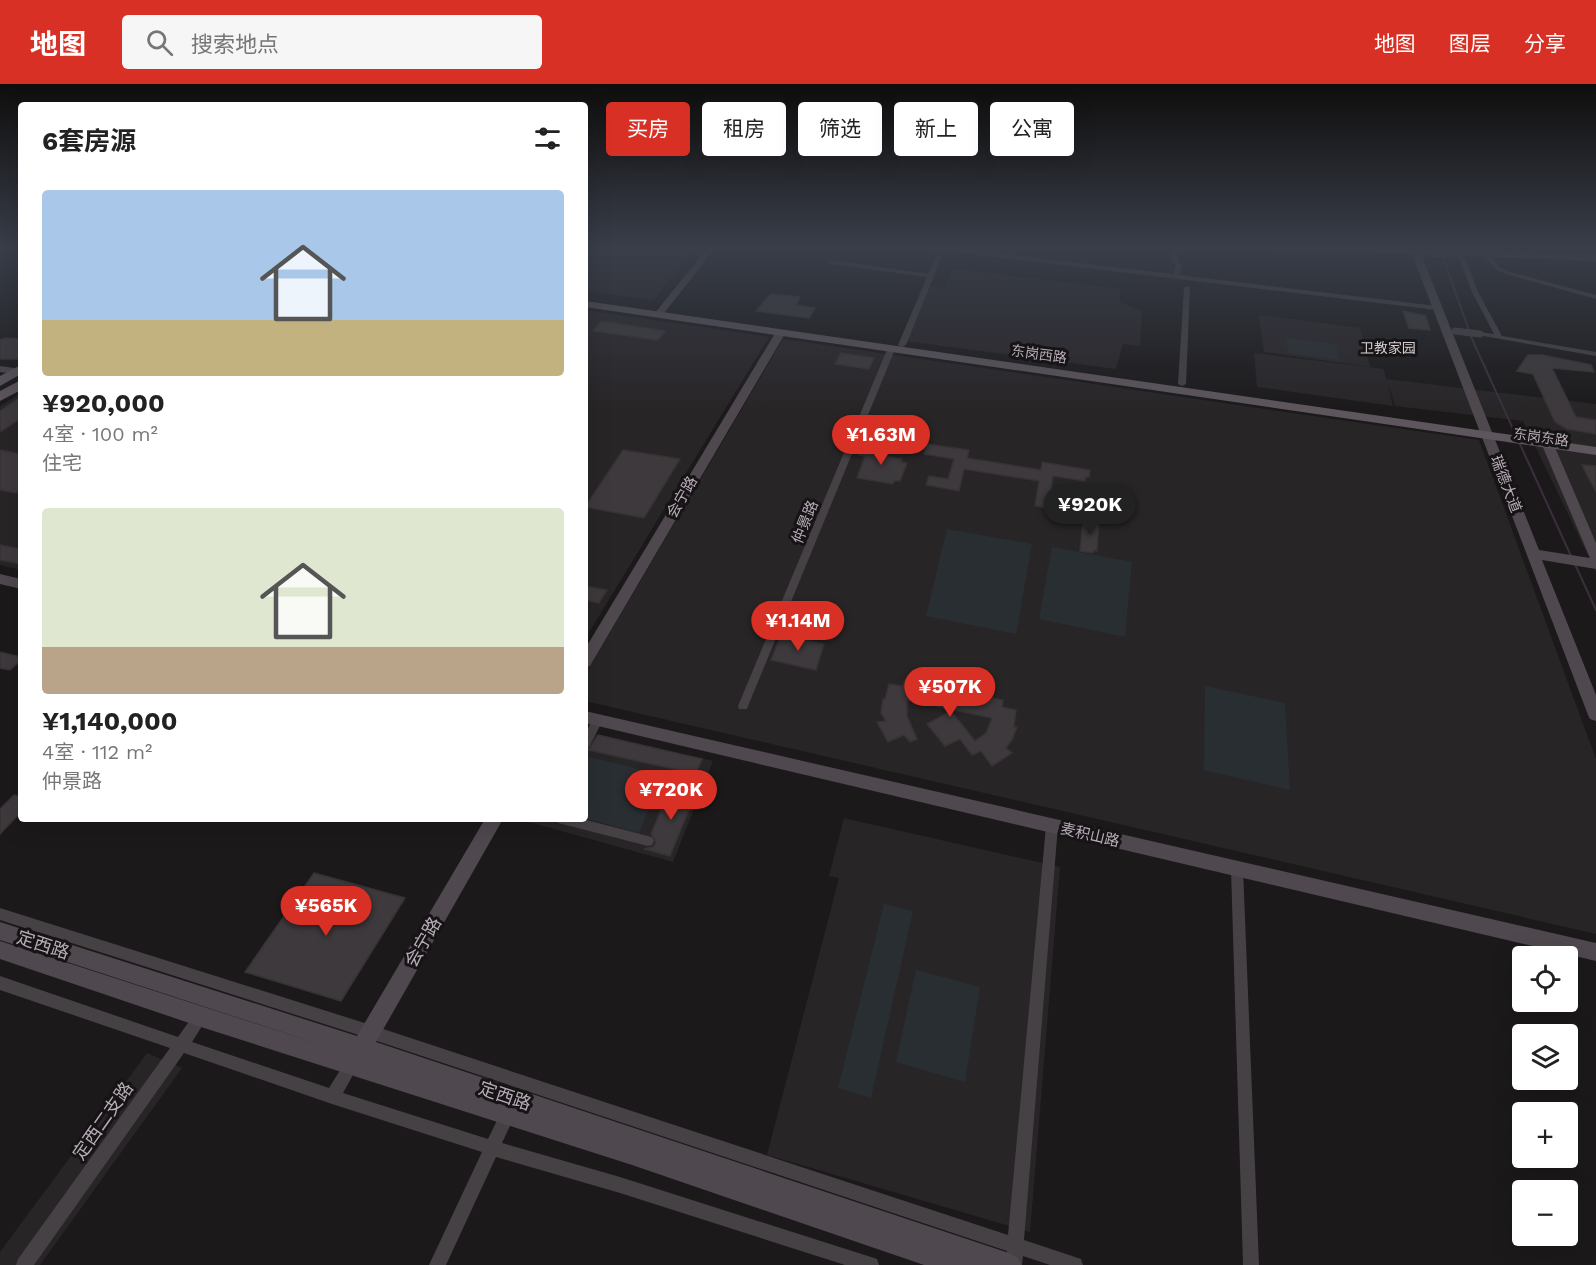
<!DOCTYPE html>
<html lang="zh">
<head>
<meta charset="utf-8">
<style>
  body { margin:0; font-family:"Work Sans","Noto Sans SC",sans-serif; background:#f6f6f6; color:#222; height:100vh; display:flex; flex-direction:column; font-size:22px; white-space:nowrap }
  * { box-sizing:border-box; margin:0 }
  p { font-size:20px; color:#767676 }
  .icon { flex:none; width:33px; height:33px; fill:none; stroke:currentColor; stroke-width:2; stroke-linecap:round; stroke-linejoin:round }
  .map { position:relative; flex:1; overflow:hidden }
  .details { position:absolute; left:18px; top:18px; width:570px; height:720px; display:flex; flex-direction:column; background:#fff; border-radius:6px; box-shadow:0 6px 24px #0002 }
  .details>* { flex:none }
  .banner { position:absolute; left:606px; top:18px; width:570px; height:54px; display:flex; gap:12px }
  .fabs { position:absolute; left:1512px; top:862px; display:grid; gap:12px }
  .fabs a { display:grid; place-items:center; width:66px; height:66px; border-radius:6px; background:#fff; box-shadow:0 6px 24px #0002; font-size:30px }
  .price { position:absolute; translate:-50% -51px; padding:0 14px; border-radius:21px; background:#d93025; color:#fff; font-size:20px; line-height:39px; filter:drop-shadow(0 2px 3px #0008) }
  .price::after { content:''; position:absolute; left:50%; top:36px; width:18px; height:14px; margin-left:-9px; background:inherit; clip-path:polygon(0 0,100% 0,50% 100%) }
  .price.current { background:#222; color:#fff }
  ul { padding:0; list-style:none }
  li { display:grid; align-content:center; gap:12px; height:318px; padding:0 24px }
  li span { display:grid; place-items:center; height:186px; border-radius:6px; color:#555 }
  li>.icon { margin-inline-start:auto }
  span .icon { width:108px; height:108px; fill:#fffc; stroke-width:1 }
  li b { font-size:26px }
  h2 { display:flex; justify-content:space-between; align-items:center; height:72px; padding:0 24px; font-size:26px }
  .chip { padding:0 21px; border-radius:6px; background:#fff; box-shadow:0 6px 24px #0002; font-size:21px; line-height:54px }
  .chip.current { background:#d93025; color:#fff }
  header { display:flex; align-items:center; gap:36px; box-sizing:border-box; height:84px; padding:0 30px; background:#d93025; color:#fff }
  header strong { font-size:28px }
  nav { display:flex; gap:33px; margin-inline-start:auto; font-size:21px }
  .search { width:420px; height:54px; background:#f6f6f6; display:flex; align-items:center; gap:15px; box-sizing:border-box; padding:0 21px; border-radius:6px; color:#767676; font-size:22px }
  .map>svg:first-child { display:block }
  .built { fill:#282527 }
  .green { fill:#292e32 }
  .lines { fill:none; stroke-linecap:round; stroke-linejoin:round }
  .stream { stroke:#3b2f3e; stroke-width:2 }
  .building { fill:#3d393c; stroke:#373335; stroke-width:1.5 }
  .street { fill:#464145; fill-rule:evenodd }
  .secondary { fill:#4f484e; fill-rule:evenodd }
  .primary { fill:#5e565d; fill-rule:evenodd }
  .street-bridge { stroke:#464145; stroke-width:7 }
  .secondary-bridge { stroke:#4f484e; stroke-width:10 }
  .labels { text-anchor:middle; stroke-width:6; stroke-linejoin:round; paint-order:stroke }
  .far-neighbourhood-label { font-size:14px; fill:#d6cdd5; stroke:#161415 }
  .far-street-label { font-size:14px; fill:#b9acb9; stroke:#161415 }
  .street-label { font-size:15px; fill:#b9acb9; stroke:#161415 }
  .near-street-label { font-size:18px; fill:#b9acb9; stroke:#161415 }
</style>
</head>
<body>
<header>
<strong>地图</strong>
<div class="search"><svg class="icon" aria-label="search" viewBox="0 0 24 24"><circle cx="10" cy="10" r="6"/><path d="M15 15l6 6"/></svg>搜索地点</div>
<nav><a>地图</a><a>图层</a><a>分享</a></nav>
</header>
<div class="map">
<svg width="1596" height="1181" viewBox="0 0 1596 1181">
  <rect width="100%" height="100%" fill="#1b191a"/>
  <path class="built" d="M 585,162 L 698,162 L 653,216 L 585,207 Z
    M 953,185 L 1120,205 L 1120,218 L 1142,227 L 1140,262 L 1123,260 L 1116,285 L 906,257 L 930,202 L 944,204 Z
    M 585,226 L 769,253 L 585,555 Z
    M 1259,231 L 1360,244 L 1370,283 L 1264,268 Z
    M 783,255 L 1479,356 L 1596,675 L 1596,850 L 585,617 L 585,591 Z
    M 1254,269 L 1384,285 L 1386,295 L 1596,320 L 1596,488 L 1523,337 L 1395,322 L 1388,299 L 1393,322 L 1257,303 Z
    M 21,309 L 21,486 L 0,481 L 0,322 Z
    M 585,648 L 713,677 L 673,778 L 518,735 L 585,735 Z
    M 844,734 L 1060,783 L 1030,1148 L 767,1071 L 839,794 L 829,792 Z
    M 147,969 L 182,984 L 40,1181 L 0,1181 L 0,1168 Z"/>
  <path class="green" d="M 1286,254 L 1336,260 L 1340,276 L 1288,269 Z
    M 947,445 L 1032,460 L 1016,550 L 926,532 Z
    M 1052,463 L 1132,478 L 1125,553 L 1039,535 Z
    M 1205,602 L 1285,619 L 1290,706 L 1204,686 Z
    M 585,672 L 663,691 L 639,749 L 585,734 Z
    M 884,820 L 913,827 L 871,1014 L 838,1004 Z
    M 916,886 L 980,903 L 965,998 L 896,978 Z"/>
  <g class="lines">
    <path class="stream" d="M 1439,162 L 1472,255 L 1571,472
      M 1574,478 L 1596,526"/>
  </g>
  <path class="building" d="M 771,210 L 800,213 L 796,221 L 815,224 L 809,234 L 756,227 Z
    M 1403,227 L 1426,232 L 1430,246 L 1409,244 Z
    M 601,237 L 665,247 L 658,256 L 593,247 Z
    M 6,254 L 21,255 L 21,275 L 0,275 L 0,256 Z
    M 841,269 L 874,274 L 869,285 L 835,280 Z
    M 1528,271 L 1542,271 L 1591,281 L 1594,288 L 1552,284 L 1576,333 L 1596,336 L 1596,350 L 1567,345 L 1555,338 L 1533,290 L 1517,287 Z
    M 21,313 L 21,334 L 0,348 L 0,327 Z
    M 927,360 L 969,366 L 967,374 L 1041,386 L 1042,378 L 1090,386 L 1089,393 L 1086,393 L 1085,397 L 1053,392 L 1050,413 L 1070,416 L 1069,428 L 1035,422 L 1039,397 L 964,385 L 959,407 L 926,401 L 929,392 L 948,395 L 954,375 L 924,370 Z
    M 882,362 L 889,362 L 886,372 L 902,375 L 901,378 L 907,379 L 900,397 L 894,397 L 893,400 L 857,394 L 865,372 L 859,371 L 869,365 Z
    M 0,366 L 21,370 L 21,405 L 16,409 L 0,406 Z
    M 623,366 L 680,375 L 644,434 L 585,423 Z
    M 1582,381 L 1596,382 L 1596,408 Z
    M 1083,436 L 1099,438 L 1097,467 L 1094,466 L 1093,469 L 1080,467 Z
    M 0,461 L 21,465 L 21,480 L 0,476 Z
    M 585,502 L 607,506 L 599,519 L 585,516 Z
    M 781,551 L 824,560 L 816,586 L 771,576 Z
    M 0,568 L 21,573 L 21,576 L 10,586 L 0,584 Z
    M 905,596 L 939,603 L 940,601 L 967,606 L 967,609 L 1003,616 L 1002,623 L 1016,626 L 1014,643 L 1017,643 L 1012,656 L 1006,664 L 1012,669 L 992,682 L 981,667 L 972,671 L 960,655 L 945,662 L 927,640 L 951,627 L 975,657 L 986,649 L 992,634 L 907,616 L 907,632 L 917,655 L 910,658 L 904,651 L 888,658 L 877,638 L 886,637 L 881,629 L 883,615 L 885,615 L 889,600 L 902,602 Z
    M 598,651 L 702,675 L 696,690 L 588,666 Z
    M 670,705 L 695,711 L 670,772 L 644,765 L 653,763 L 656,758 L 651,750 Z
    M 14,711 L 21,713 L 21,728 L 0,750 L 0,725 Z
    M 314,789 L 405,814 L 341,917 L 245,888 Z"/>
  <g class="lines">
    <path class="street" d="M 918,162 L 935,162 L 1173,190 L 1176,182 L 1172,177 L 1172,170 L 1176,168 L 1177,162 L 1183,162 L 1182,169 L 1178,171 L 1178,177 L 1182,182 L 1179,191 L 1437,222 L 1440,224 L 1437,226 L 921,164 Z
      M 1447,162 L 1453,162 L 1466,176 L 1478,208 L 1502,252 L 1596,268 L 1596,272 L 1478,251 L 1476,250 L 1480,248 L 1494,250 L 1472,208 L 1460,177 Z
      M 1485,168 L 1501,184 L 1510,188 L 1596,211 L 1596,215 L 1506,190 L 1497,186 L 1482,170 Z
      M 937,171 L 942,172 L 906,261 L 902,263 L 898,261 L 927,193 L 831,180 L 828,178 L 831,176 L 928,190 Z
      M 1187,202 L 1190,204 L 1186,300 L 1182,302 L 1178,300 L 1184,204 Z
      M 889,261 L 896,263 L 748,622 L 747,625 L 739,625 L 738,622 Z
      M 598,632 L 602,633 L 603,636 L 589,663 L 585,665 L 585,650 L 594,633 Z
      M 556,735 L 582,735 L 648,752 L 652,753 L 654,757 L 652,761 L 648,762 L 562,740 L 558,739 Z
      M 1052,737 L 1056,738 L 1058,742 L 1024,1156 L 1081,1175 L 1083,1181 L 1050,1181 L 1023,1172 L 1022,1181 L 1006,1181 L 1007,1167 L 371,955 L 0,836 L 0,824 L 371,941 L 1008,1151 L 1046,742 L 1048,738 Z
      M 1237,779 L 1241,781 L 1243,785 L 1259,1181 L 1243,1181 L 1231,785 L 1233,781 Z
      M 0,892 L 178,953 L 197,926 L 202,924 L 207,926 L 209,931 L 192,958 L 329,1004 L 347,975 L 352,973 L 357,975 L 359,980 L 343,1009 L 488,1055 L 502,1026 L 507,1023 L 512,1026 L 515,1031 L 502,1059 L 620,1093 L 871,1173 L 877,1175 L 879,1181 L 845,1181 L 620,1109 L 496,1073 L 446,1181 L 429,1181 L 482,1068 L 332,1020 L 184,969 L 34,1181 L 16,1181 L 18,1175 L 170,964 L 0,906 Z"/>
    <path class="secondary" d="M 709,162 L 717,162 L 661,233 L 655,233 L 655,229 Z
      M 1260,162 L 1437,166 L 1437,170 L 1421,170 L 1539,466 L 1590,474 L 1539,354 L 1545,351 L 1551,354 L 1596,459 L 1596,485 L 1542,476 L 1596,611 L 1596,637 L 1590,635 L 1588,631 L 1412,170 L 1264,165 Z
      M 1449,166 L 1596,171 L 1596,177 L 1446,171 L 1445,169 Z
      M 777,246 L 786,248 L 590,582 L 585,584 L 585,565 Z
      M 0,282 L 21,285 L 21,291 L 0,288 Z
      M 0,490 L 21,495 L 21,505 L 0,500 Z
      M 585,627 L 1596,859 L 1596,877 L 585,639 Z
      M 485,735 L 503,735 L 376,958 L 1009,1169 L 1017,1173 L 1021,1181 L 924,1181 L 632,1081 L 201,943 L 0,875 L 0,857 L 325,962 L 0,856 L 0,838 L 357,952 Z"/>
    <path class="primary" d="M 585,217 L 1596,363 L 1596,371 L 585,223 Z
      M 21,281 L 21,290 L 0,302 L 0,292 Z
      M 21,296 L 21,306 L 0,317 L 0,307 Z"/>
    <path class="street-bridge" d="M 1455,247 L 1480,250"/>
    <path class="secondary-bridge" d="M 1434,168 L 1449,169"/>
  </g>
  <linearGradient id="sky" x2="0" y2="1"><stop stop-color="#0f0e0e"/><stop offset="0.5" stop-color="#393e49"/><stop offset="1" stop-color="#393e49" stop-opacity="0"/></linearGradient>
  <rect width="1596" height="327" fill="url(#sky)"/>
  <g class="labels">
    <g class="far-neighbourhood-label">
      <text x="1388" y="269">卫教家园</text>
    </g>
    <g class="far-street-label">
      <text transform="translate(1039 270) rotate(8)" y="5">东岗西路</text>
      <text transform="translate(1541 353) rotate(8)" y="5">东岗东路</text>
    </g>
    <g class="street-label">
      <text transform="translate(1506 400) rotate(69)" y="5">瑞德大道</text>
      <text transform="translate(682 413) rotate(-60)" y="5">会宁路</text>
      <text transform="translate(805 438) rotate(-68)" y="5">仲景路</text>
      <text transform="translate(1090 751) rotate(13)" y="5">麦积山路</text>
    </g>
    <g class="near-street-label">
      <text transform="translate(423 858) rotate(-60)" y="6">会宁路</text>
      <text transform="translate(43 861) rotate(18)" y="6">定西路</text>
      <text transform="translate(505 1012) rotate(19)" y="6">定西路</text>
      <text transform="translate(103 1037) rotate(-55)" y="6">定西二支路</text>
    </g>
  </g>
</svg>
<div class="fabs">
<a><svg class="icon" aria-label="locate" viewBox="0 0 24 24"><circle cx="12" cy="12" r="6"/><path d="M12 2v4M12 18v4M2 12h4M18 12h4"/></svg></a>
<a><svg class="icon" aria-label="layers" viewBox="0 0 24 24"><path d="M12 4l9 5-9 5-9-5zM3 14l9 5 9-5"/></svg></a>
<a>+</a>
<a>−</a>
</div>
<b class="price" style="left:881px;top:382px">¥1.63M</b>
<b class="price current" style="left:1090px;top:452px">¥920K</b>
<b class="price" style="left:798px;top:568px">¥1.14M</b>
<b class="price" style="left:950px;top:634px">¥507K</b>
<b class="price" style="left:671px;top:737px">¥720K</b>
<b class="price" style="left:326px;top:853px">¥565K</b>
<div class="banner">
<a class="chip current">买房</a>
<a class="chip">租房</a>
<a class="chip">筛选</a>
<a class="chip">新上</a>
<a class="chip">公寓</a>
</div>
<section class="details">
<h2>6套房源<svg class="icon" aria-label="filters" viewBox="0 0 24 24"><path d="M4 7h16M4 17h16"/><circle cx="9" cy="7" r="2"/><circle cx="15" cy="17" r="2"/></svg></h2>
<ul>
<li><span style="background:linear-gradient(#a9c7e8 70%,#c2b280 0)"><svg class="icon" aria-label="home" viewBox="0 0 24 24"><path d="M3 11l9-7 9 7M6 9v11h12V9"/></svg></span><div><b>¥920,000</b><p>4室 · 100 m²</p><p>住宅</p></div></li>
<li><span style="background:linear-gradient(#dfe7d0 75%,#b9a48a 0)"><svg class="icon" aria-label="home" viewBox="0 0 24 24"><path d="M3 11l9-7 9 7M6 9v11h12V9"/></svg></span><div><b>¥1,140,000</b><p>4室 · 112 m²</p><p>仲景路</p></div></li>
</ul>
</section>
</div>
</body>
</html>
